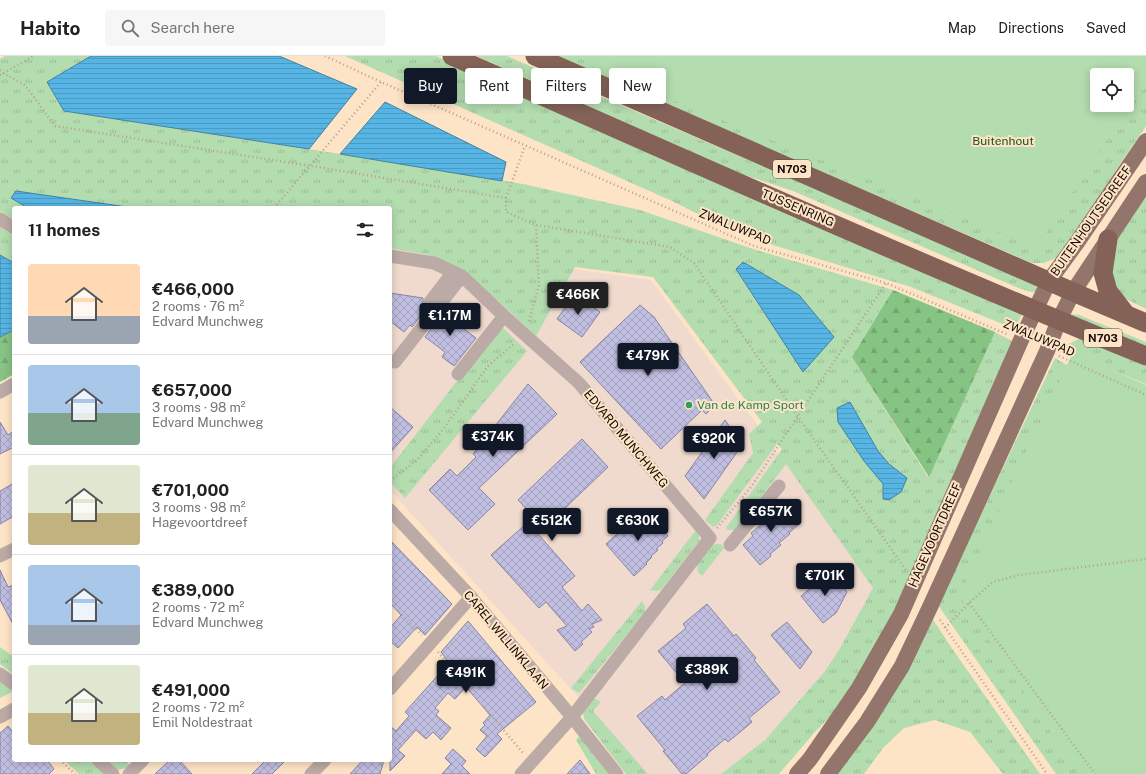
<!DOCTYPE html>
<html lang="en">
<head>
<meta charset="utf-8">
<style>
  body { margin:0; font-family:"Public Sans",sans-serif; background:#f6f6f6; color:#202124; height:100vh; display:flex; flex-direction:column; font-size:15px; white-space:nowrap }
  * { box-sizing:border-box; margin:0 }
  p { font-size:13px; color:#757577 }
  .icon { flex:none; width:22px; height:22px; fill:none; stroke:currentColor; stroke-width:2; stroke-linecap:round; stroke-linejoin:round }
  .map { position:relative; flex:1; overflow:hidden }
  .side { position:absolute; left:12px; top:150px; width:380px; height:556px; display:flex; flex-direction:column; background:#fff; border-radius:4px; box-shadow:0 2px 10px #0003 }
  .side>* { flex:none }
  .banner { position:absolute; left:404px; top:12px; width:380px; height:36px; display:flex; gap:8px }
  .fabs { position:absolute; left:1090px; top:12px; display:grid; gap:8px }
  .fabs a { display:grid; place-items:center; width:44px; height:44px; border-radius:4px; background:#fff; box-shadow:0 2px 10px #0003; font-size:20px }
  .price { position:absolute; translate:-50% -34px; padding:0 9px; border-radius:4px; background:#111827; color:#fff; font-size:13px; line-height:26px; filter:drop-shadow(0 1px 2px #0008) }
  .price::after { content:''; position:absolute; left:50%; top:24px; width:12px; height:9px; margin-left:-6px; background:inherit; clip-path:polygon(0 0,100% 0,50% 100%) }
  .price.active { background:#222; color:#fff }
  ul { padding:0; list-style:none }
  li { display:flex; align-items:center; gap:12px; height:100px; padding:0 16px }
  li+li { border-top:1px solid #e0e0e0 }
  li span { display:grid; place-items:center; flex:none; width:112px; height:80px; border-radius:4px; color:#555 }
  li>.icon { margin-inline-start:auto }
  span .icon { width:48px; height:48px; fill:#fffc; stroke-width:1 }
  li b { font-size:17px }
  h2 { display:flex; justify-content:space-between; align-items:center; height:48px; padding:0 16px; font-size:17px }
  .tag { padding:0 14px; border-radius:4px; background:#fff; box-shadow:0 2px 10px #0003; font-size:14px; line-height:36px }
  .tag.active { background:#111827; color:#fff }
  header { display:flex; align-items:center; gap:24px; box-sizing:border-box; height:56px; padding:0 20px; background:#fff; border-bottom:1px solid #e0e0e0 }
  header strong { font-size:19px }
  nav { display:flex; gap:22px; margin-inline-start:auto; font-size:14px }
  .search { width:280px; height:36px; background:#f6f6f6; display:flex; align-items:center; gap:10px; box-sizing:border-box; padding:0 14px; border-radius:4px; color:#757577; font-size:15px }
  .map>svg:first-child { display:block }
  .commercial { fill:#f0dacd }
  .grass { fill:url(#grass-tufts); fill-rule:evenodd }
  .forest { fill:url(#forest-firs) }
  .green { fill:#b3dcaf; fill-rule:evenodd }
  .water { fill:url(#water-rules); stroke:#4282a0 }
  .building { fill:url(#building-cross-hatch); stroke:#8684a4 }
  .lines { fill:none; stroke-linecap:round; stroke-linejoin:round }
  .path { stroke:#b6a18b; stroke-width:2.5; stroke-dasharray:1 3; stroke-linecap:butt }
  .minor { stroke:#bbaaa5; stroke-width:13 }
  .major { stroke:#93756c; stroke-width:16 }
  .highway { stroke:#846258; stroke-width:19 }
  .leisure-dot { fill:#2e9e5b; stroke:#fee4c7; stroke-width:1.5 }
  .labels { text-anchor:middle; stroke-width:4; stroke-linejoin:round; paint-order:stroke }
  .shield { fill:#fee4c7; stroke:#5a4c3e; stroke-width:1 }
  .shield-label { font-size:11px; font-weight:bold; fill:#130b03 }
  .park-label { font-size:12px; fill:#175517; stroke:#fee4c7 }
  .street-label { font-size:12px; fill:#130b03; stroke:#fee4c7 }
  .leisure-label { font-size:12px; fill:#27864d; stroke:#fee4c7; text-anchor:start }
</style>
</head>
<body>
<header>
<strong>Habito</strong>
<div class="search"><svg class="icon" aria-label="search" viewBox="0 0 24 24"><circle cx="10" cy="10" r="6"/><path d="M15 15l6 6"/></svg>Search here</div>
<nav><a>Map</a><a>Directions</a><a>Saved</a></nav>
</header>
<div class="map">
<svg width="1146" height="718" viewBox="0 0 1146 718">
  <defs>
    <pattern id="grass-tufts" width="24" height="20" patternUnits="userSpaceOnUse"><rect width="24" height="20" fill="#b3dcaf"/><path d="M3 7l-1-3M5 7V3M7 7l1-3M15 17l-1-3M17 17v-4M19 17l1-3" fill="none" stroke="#99bb95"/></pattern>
    <pattern id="forest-firs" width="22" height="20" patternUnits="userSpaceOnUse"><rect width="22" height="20" fill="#86c483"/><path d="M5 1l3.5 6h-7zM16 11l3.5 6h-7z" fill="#73a770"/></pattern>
    <pattern id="water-rules" width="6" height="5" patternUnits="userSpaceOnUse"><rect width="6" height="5" fill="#56b5e4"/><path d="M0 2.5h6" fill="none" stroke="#4a9ac2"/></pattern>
    <pattern id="building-cross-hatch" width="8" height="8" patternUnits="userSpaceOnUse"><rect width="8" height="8" fill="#c1bfe1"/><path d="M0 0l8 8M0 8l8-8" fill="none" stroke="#a5a3bf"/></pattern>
  </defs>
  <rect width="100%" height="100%" fill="#fee4c7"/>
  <path class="commercial" d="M 390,192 L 445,199 L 510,204 L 651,224 L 786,408 L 874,532 L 839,594 L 825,615 L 765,684 L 721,718 L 648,718 L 390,434 Z"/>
  <path class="grass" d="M 5,0 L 91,0 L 47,26 L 64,55 L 309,93 L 523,128 L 640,154 L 756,194 L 893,234 L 852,301 L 928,421 L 995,276 L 1012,285 L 944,446 L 903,546 L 843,648 L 814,677 L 779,718 L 721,718 L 765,684 L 825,615 L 839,594 L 873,532 L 786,408 L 737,474 L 728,474 L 726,472 L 782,393 L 777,388 L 717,469 L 713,471 L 705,464 L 753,397 L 749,378 L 762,366 L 653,221 L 575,211 L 536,280 L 463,213 L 428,199 L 390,192 L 390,152 L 134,152 L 16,135 L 12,142 L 28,152 L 14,152 L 14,164 L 0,155 L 0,3 Z
    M 345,0 L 436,0 L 777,152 L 1022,258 L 1015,273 L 911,231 L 773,189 L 747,180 L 702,160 L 672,145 Z
    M 477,0 L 507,0 L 1031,226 L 1036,229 L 1037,234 L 1036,236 L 1031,236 L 1021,233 L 793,135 L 738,117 Z
    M 556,0 L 1146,0 L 1146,70 L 1118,111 L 1083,168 L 1056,202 L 1044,207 L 1032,207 ZM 1097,19 L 1127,19 L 1127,49 L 1097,49 Z
    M 1146,139 L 1146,253 L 1120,240 L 1111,228 L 1114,186 Z
    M 0,171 L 14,180 L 14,207 L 0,199 Z
    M 1067,258 L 1079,259 L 1146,286 L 1146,296 Z
    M 500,269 L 527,295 L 405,442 L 390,426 L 390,412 Z
    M 1083,281 L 1091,287 L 1146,310 L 1146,328 L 1060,292 Z
    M 1055,302 L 1080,317 L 1120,718 L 1056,718 L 938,549 Z
    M 696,474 L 699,479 L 699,485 L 662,533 L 657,535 L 650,534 Z
    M 717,488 L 721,488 L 724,492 L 702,520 L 698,516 L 697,508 L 712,489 Z
    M 642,545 L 645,551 L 644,558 L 579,637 L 571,632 Z
    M 932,562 L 953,594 L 1040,718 L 1003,718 L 970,676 L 935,664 L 904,672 L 883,692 L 864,718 L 833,718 Z
    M 0,591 L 14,601 L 14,619 L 0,608 Z
    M 0,624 L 14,635 L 0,642 Z
    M 591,643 L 596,643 L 601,646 L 593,655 L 648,718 L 626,718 L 584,663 L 583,655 Z
    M 580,679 L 609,718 L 596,718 L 576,684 Z
    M 64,704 L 89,704 L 104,718 L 79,718 Z
    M 108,704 L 125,704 L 130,709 L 126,712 L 118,714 Z"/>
  <path class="forest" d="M 893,234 L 995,276 L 929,421 L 852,301 Z
    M 14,274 L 14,318 L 0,326 L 0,281 Z"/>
  <path class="green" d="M 585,0 L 1146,0 L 1146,24 L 1037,191 L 672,44 ZM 1097,19 L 1127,19 L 1127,49 L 1097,49 Z
    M 1073,296 L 1146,329 L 1146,718 L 1079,718 L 959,540 Z"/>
  <path class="water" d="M 91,0 L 279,0 L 357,33 L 309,93 L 64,55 L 47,26 Z
    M 385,46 L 506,106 L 502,125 L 340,98 Z
    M 16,135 L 134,152 L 28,152 L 11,142 Z
    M 0,199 L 14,207 L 14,274 L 0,281 Z
    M 743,206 L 799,239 L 834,281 L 803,316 L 736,213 Z
    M 850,346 L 878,395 L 889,408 L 907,422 L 901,436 L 889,444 L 883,443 L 883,428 L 864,405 L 838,366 L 837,352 Z"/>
  <path class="building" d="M 390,237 L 423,242 L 423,249 L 426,253 L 412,271 L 410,269 L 404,276 L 390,265 Z
    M 575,238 L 600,256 L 582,281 L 557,263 Z
    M 640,249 L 654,261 L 715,349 L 706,358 L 702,354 L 661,393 L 580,306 Z
    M 447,252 L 461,263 L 457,268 L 476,282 L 454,310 L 442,301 L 445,296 L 425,281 Z
    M 528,328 L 557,358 L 479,432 L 495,448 L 468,474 L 429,434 L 450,413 L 457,420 L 476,401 L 473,398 Z
    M 390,351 L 413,371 L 390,397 Z
    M 725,364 L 742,389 L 704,443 L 685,420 Z
    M 0,366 L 8,379 L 14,375 L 14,391 L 0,398 Z
    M 582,383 L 608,411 L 538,478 L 575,520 L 562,531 L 582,555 L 588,548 L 602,564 L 592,568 L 594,571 L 589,573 L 592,576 L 581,586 L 583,588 L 575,595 L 557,574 L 567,570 L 546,546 L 539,552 L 491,499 L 534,461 L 518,444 Z
    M 14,427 L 14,460 L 0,468 L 0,435 Z
    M 780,444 L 799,468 L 789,477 L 790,478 L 779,487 L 781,489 L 770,498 L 771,500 L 760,509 L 743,489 L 753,480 L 751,477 L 762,468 L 760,466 L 771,457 L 769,455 Z
    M 645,453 L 668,480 L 662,485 L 663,487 L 656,493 L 658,494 L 651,500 L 652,501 L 646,507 L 647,508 L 634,520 L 606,488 Z
    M 390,484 L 452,548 L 425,579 L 417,571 L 398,592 L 390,585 L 390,572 L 401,559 L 390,547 Z
    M 0,514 L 8,531 L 14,529 L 14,570 L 0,544 Z
    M 830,515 L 847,536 L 836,557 L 823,567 L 801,540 Z
    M 707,548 L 734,580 L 736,578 L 756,602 L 754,604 L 780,636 L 749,662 L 752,666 L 728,686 L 725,683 L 707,698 L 708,699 L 686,718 L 682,718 L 663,695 L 665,694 L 637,660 L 662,640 L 665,644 L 685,627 L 658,595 L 686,572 L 683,568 Z
    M 468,565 L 536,646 L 497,678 L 502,683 L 485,701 L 476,693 L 487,680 L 480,674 L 485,669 L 483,667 L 490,659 L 466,631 L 455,643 L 448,637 L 435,652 L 439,655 L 436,659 L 451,672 L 441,684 L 433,676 L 426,683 L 416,674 L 398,694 L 405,700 L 390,715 L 390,670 L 396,675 L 409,660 L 405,656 L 449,607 L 441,596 Z
    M 787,566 L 812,596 L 800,613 L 771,579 Z
    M 8,670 L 14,677 L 14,704 L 47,704 L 54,713 L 49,718 L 0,718 L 0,677 Z
    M 453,693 L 466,705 L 462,710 L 470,718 L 442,718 L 451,708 L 445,702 Z
    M 170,704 L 179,704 L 192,718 L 155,718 Z
    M 266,704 L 286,704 L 272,718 L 252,718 Z
    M 363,704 L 384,704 L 380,718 L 350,718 Z
    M 580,704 L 590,718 L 567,718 Z"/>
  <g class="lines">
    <path class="path" d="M 325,0 L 381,26 L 754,190 L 886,227 L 1009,279
      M 0,14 L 3,17 L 25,29 L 55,70 L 311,110 L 506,142 L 506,156 L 536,169 L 670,191 L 694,207 L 798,361 L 906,514
      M 0,19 L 34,0
      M 506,142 L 525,90
      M 274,152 L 381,26
      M 529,265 L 539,229 L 536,169
      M 1059,300 L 1146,339
      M 0,318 L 14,311
      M 390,425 L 417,404 L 444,372 L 488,310 L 515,287
      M 717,472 L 751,431 L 886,227
      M 969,547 L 1095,718
      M 399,556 L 422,579
      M 940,564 L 1047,718
      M 945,572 L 969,547 L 993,526 L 1019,519 L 1146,503
      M 438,596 L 460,623
      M 483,650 L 523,697
      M 60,704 L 75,718"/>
    <path class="minor" d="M 0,163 L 14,172
      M 390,200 L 434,207 L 462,220 L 504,260 L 579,327 L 710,482 L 572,661 L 521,718
      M 430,246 L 453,216
      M 395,306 L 462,220
      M 458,318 L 504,260
      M 0,336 L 14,328
      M 390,454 L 471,541 L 572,661 L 617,718
      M 730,489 L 779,430
      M 0,500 L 14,493
      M 0,618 L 14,628
      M 390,633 L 471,541
      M 0,661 L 14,653
      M 98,704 L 113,718
      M 129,718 L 143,704
      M 311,718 L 325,704"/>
    <path class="major" d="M 797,718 L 810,703 L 859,632 L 901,558 L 1021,284 L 1049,225 L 1078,185 L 1146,85
      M 828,718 L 867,666 L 902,610 L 930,551 L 1047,295 L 1059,264 L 1073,236 L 1146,126"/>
    <path class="highway" d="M 452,0 C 682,102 913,205 1146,300
      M 535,0 L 1073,236 L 1146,267
      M 1108,183 L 1103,217 L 1108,235 L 1125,257"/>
  </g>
  <circle class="leisure-dot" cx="689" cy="349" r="4"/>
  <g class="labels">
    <g class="shield">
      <rect x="773" y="104" width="38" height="18" rx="3"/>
      <rect x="1084" y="273" width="38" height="18" rx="3"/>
    </g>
    <g class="shield-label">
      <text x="792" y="117">N703</text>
      <text x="1103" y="286">N703</text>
    </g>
    <g class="park-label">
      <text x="1003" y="89">Buitenhout</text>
    </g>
    <g class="street-label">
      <text transform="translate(798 152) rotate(23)" y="4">TUSSENRING</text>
      <text transform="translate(1091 165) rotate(-55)" y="4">BUITENHOUTSEDREEF</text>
      <text transform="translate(735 171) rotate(22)" y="4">ZWALUWPAD</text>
      <text transform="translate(1039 282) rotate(23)" y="4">ZWALUWPAD</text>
      <text transform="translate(626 383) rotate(50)" y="4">EDVARD MUNCHWEG</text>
      <text transform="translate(935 479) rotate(-66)" y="4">HAGEVOORTDREEF</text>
      <text transform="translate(506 584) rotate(50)" y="4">CAREL WILLINKLAAN</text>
    </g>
    <g class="leisure-label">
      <text x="697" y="353">Van de Kamp Sport</text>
    </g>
  </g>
</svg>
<div class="fabs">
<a><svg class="icon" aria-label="locate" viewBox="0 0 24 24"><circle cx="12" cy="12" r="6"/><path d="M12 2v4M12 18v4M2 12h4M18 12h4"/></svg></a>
</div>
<b class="price active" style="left:578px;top:260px">€466K</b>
<b class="price" style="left:450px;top:281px">€1.17M</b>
<b class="price" style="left:648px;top:321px">€479K</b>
<b class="price" style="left:493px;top:402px">€374K</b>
<b class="price" style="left:714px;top:404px">€920K</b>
<b class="price" style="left:771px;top:477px">€657K</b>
<b class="price" style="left:552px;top:486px">€512K</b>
<b class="price" style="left:638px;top:486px">€630K</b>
<b class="price" style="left:825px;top:541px">€701K</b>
<b class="price" style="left:707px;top:635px">€389K</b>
<b class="price" style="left:466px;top:638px">€491K</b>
<div class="banner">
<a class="tag active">Buy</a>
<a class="tag">Rent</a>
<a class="tag">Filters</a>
<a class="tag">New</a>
</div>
<section class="side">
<h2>11 homes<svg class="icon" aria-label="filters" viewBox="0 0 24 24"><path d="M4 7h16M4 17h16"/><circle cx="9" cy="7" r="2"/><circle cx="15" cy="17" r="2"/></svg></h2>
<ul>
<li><span style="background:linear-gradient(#ffd9b3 65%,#9aa5b1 0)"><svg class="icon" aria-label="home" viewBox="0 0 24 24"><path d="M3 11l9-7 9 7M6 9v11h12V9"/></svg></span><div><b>€466,000</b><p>2 rooms · 76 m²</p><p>Edvard Munchweg</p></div></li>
<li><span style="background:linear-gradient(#a9c7e8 60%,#7fa58c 0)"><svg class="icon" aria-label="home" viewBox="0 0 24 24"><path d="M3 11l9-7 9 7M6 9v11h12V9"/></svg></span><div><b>€657,000</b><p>3 rooms · 98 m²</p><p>Edvard Munchweg</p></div></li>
<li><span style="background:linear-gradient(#dfe7d0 60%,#c2b280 0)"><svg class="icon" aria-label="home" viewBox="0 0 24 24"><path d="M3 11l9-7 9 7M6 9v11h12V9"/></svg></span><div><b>€701,000</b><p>3 rooms · 98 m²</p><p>Hagevoortdreef</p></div></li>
<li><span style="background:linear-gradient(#a9c7e8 75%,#9aa5b1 0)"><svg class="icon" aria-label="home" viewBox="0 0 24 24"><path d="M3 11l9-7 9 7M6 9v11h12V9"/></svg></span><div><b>€389,000</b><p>2 rooms · 72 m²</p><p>Edvard Munchweg</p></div></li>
<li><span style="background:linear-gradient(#dfe7d0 60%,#c2b280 0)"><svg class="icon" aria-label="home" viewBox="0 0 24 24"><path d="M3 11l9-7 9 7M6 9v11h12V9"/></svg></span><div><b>€491,000</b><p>2 rooms · 72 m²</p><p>Emil Noldestraat</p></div></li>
</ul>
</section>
</div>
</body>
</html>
